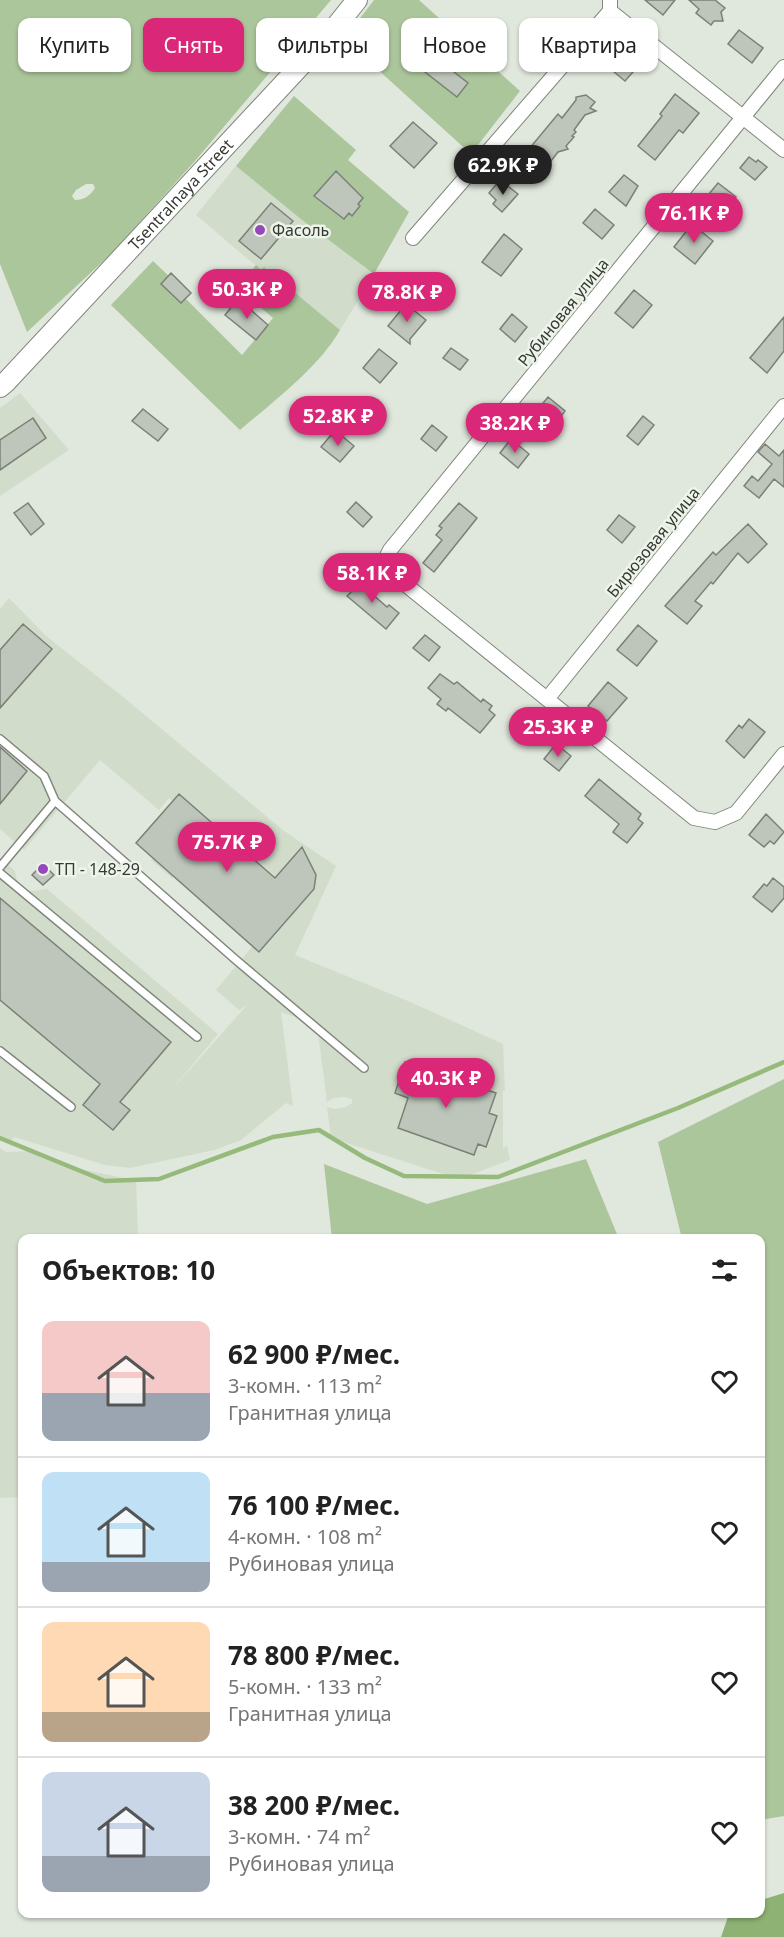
<!DOCTYPE html>
<html lang="ru">
<head>
<meta charset="utf-8">
<style>
  body { margin:0; font-family:"Noto Sans",sans-serif; background:#f2f2f2; color:#222; height:100vh; display:flex; flex-direction:column; font-size:22px; white-space:nowrap }
  * { box-sizing:border-box; margin:0 }
  p { font-size:20px; color:#767676 }
  .icon { flex:none; width:33px; height:33px; fill:none; stroke:currentColor; stroke-width:2; stroke-linecap:round; stroke-linejoin:round }
  .map { position:relative; flex:1; overflow:hidden }
  .panel { position:absolute; left:18px; top:1234px; width:747px; height:684px; display:flex; flex-direction:column; background:#fff; border-radius:12px; box-shadow:0 2px 4px #0004 }
  .panel>* { flex:none }
  .guide { position:absolute; left:18px; top:18px; width:748px; height:54px; display:flex; gap:12px }
  .price { position:absolute; translate:-50% -51px; padding:0 14px; border-radius:21px; background:#db2777; color:#fff; font-size:20px; line-height:39px; filter:drop-shadow(0 2px 3px #0008) }
  .price::after { content:''; position:absolute; left:50%; top:36px; width:18px; height:14px; margin-left:-9px; background:inherit; clip-path:polygon(0 0,100% 0,50% 100%) }
  .price.active { background:#222; color:#fff }
  ul { padding:0; list-style:none }
  li { display:flex; align-items:center; gap:18px; height:150px; padding:0 24px }
  li+li { border-top:2px solid #e0e0e0 }
  li span { display:grid; place-items:center; flex:none; width:168px; height:120px; border-radius:12px; color:#555 }
  li>.icon { margin-inline-start:auto }
  span .icon { width:72px; height:72px; fill:#fffc; stroke-width:1 }
  li b { font-size:26px }
  h2 { display:flex; justify-content:space-between; align-items:center; height:72px; padding:0 24px; font-size:26px }
  .tag { padding:0 21px; border-radius:12px; background:#fff; box-shadow:0 2px 4px #0004; font-size:21px; line-height:54px }
  .tag.active { background:#db2777; color:#fff }
  .map>svg:first-child { display:block }
  .built { fill:#d2dccb }
  .green { fill:#acc69b; fill-rule:evenodd }
  .forest { fill:#8eb174 }
  .lines { fill:none; stroke-linecap:round; stroke-linejoin:round }
  .stream { stroke:#96ba7c; stroke-width:4.5 }
  .building { fill:#bec5ba; stroke:#7b8077; stroke-width:1.5 }
  .service-casing { stroke:#80867c; stroke-width:10 }
  .minor-casing { stroke:#80867c; stroke-width:16 }
  .secondary-casing { stroke:#80867c; stroke-width:22 }
  .service { stroke:#fff; stroke-width:7 }
  .minor { stroke:#fff; stroke-width:14 }
  .secondary { stroke:#fff; stroke-width:20 }
  .poi-dot { fill:#9448b9; stroke:#edf4e9; stroke-width:2 }
  .labels { text-anchor:middle; stroke-width:5; stroke-linejoin:round; paint-order:stroke }
  .street-label { font-size:16px; fill:#363834; stroke:#edf4e9 }
  .poi-label { font-size:16px; fill:#363834; stroke:#edf4e9; text-anchor:start }
</style>
</head>
<body>
<div class="map">
<svg width="784" height="1937" viewBox="0 0 784 1937">
  <rect width="100%" height="100%" fill="#e0e7dc"/>
  <path class="built" d="M 236,166 L 302,220 L 374,274 L 340,330 L 264,267 L 261,270 L 196,215 Z
    M 20,393 L 69,450 L 0,496 L 0,408 Z
    M 9,598 L 46,636 L 122,696 L 284,831 L 336,866 L 295,955 L 408,1001 L 503,1044 L 505,1091 L 503,1090 L 503,1149 L 507,1145 L 510,1160 L 459,1179 L 331,1138 L 327,1107 L 335,1109 L 346,1107 L 352,1103 L 352,1099 L 344,1097 L 334,1098 L 327,1102 L 317,1025 L 281,1012 L 293,1106 L 286,1103 L 241,1140 L 214,1150 L 130,1168 L 105,1165 L 14,1137 L 10,1142 L 0,1135 L 0,858 L 15,871 L 17,881 L 27,890 L 34,891 L 47,889 L 218,1034 L 169,1093 L 248,1004 L 239,1010 L 216,990 L 271,924 L 191,855 L 172,878 L 151,860 L 189,815 L 169,798 L 159,810 L 100,760 L 24,850 L 0,829 L 0,609 Z
    M 0,1148 L 6,1152 L 31,1151 L 80,1169 L 129,1179 L 136,1178 L 138,1239 L 22,1239 L 22,1497 L 0,1498 Z"/>
  <path class="green" d="M 0,0 L 331,0 L 195,161 L 112,253 L 27,332 L 0,264 ZM 86,184 L 93,184 L 95,188 C 90,196 84,200 75,200 L 72,196 L 76,190 Z
    M 374,0 L 419,0 L 520,91 L 471,154 L 344,39 Z
    M 294,96 L 356,150 L 348,160 L 409,212 L 374,274 L 302,220 L 236,166 Z
    M 153,261 L 173,280 L 170,283 L 242,355 L 273,318 L 238,288 L 256,265 L 261,270 L 264,267 L 340,330 C 319,367 273,402 240,430 L 111,305 Z
    M 784,1079 L 784,1816 L 761,1820 L 760,1239 L 682,1239 L 658,1142 Z
    M 586,1159 L 619,1239 L 332,1239 L 324,1164 L 427,1204 Z"/>
  <path class="forest" d="M 784,1893 L 784,1937 L 721,1937 L 729,1914 L 760,1914 L 761,1900 Z"/>
  <g class="lines">
    <path class="stream" d="M 0,1138 L 105,1181 L 159,1179 L 273,1137 L 319,1130 L 365,1158 L 404,1176 L 498,1177 L 678,1108 L 784,1062"/>
  </g>
  <path class="building" d="M 645,0 L 675,0 L 663,15 Z
    M 689,0 L 715,0 L 725,8 L 721,12 L 723,21 L 714,21 L 711,25 L 696,13 L 699,9 Z
    M 739,30 L 763,48 L 752,63 L 728,44 Z
    M 622,49 L 640,64 L 625,81 L 608,67 Z
    M 436,58 L 468,83 L 457,97 L 425,72 Z
    M 675,94 L 699,113 L 683,133 L 679,130 L 655,160 L 638,146 L 662,116 L 660,114 Z
    M 586,95 L 595,102 L 590,108 L 596,111 L 585,115 L 574,130 L 576,132 L 572,136 L 574,137 L 566,146 L 568,149 L 558,152 L 537,179 L 519,165 L 526,157 L 524,155 L 558,114 L 562,118 L 576,100 L 576,97 Z
    M 413,122 L 437,143 L 414,168 L 390,146 Z
    M 749,157 L 756,162 L 758,160 L 767,167 L 755,180 L 740,168 Z
    M 336,171 L 363,198 L 358,204 L 360,206 L 352,216 L 349,213 L 344,219 L 314,196 Z
    M 624,175 L 638,186 L 626,206 L 609,192 Z
    M 500,180 L 518,194 L 502,212 L 493,204 L 496,200 L 489,193 Z
    M 718,183 L 736,197 L 722,215 L 704,200 Z
    M 271,203 L 293,221 L 261,259 L 239,241 Z
    M 595,209 L 614,225 L 602,239 L 583,223 Z
    M 692,224 L 713,241 L 695,264 L 674,247 Z
    M 504,234 L 522,249 L 501,276 L 482,262 Z
    M 171,273 L 191,293 L 181,303 L 161,284 Z
    M 634,290 L 652,305 L 633,328 L 615,313 Z
    M 238,299 L 268,325 L 256,340 L 225,315 Z
    M 406,304 L 426,320 L 410,339 L 410,344 L 388,326 Z
    M 512,314 L 527,327 L 515,342 L 500,329 Z
    M 784,317 L 784,351 L 767,373 L 750,358 Z
    M 451,348 L 468,360 L 460,370 L 443,358 Z
    M 379,349 L 397,363 L 380,383 L 363,368 Z
    M 548,397 L 565,411 L 554,426 L 549,422 L 543,428 L 531,418 Z
    M 143,409 L 168,429 L 158,441 L 132,421 Z
    M 643,416 L 654,425 L 638,445 L 627,436 Z
    M 33,418 L 46,438 L 0,470 L 0,440 Z
    M 432,425 L 447,437 L 436,451 L 421,439 Z
    M 337,432 L 354,446 L 340,462 L 321,447 L 331,435 L 333,437 Z
    M 511,439 L 529,454 L 518,468 L 500,453 Z
    M 765,444 L 779,456 L 784,450 L 784,487 L 774,479 L 759,498 L 744,486 L 752,476 L 758,481 L 772,464 L 758,452 Z
    M 356,502 L 372,517 L 363,527 L 347,512 Z
    M 28,503 L 44,524 L 31,535 L 14,513 Z
    M 459,503 L 477,518 L 434,572 L 423,563 L 442,540 L 436,535 L 442,528 L 439,526 Z
    M 619,515 L 635,527 L 622,543 L 607,530 Z
    M 748,524 L 767,544 L 748,563 L 738,553 L 713,584 L 711,582 L 695,601 L 702,606 L 687,624 L 665,606 L 713,552 L 716,555 Z
    M 361,580 L 373,590 L 371,593 L 387,607 L 389,605 L 399,613 L 386,629 L 347,596 L 351,592 L 348,590 L 356,581 L 359,583 Z
    M 23,624 L 52,649 L 0,708 L 0,650 Z
    M 638,625 L 657,641 L 637,666 L 617,650 Z
    M 425,635 L 440,647 L 429,661 L 413,648 Z
    M 440,674 L 454,684 L 457,682 L 481,702 L 483,699 L 492,706 L 489,710 L 495,715 L 480,733 L 448,708 L 446,711 L 437,704 L 441,699 L 428,688 Z
    M 608,682 L 627,698 L 607,721 L 588,706 Z
    M 749,719 L 765,732 L 744,758 L 726,741 L 739,725 L 742,728 Z
    M 556,744 L 571,756 L 559,771 L 544,759 Z
    M 0,747 L 27,771 L 0,804 Z
    M 599,779 L 641,814 L 638,819 L 643,823 L 627,843 L 613,832 L 619,824 L 585,796 Z
    M 179,794 L 275,878 L 302,847 L 316,875 L 314,889 L 259,952 L 136,843 Z
    M 766,814 L 784,832 L 774,844 L 770,841 L 764,847 L 749,835 Z
    M 43,864 L 54,875 L 43,885 L 32,875 Z
    M 773,878 L 784,887 L 784,898 L 772,912 L 753,897 L 764,884 L 767,886 Z
    M 0,898 L 171,1042 L 120,1102 L 130,1110 L 113,1130 L 83,1105 L 100,1084 L 0,1000 Z
    M 405,1062 L 496,1093 L 489,1113 L 497,1116 L 486,1147 L 478,1144 L 474,1155 L 398,1128 L 408,1098 L 395,1093 Z"/>
  <g class="lines">
    <defs>
      <path id="service" d="M 0,739 L 44,776 L 55,801 L 236,960 L 364,1068
        M 0,867 L 55,801
        M 0,873 L 197,1037
        M 0,1051 L 71,1107"/>
      <path id="minor" d="M 610,11 L 784,150
        M 784,67 L 390,550 L 385,560 L 390,572 L 694,818 L 715,822 L 736,813 L 784,754
        M 413,238 L 610,11 L 610,0
        M 547,699 L 784,406"/>
      <g id="secondary">
        <path id="s1" d="M 0,387 L 6,382 L 329,35 L 357,0"/>
      </g>
    </defs>
    <use href="#service" class="service-casing"/>
    <use href="#minor" class="minor-casing"/>
    <use href="#secondary" class="secondary-casing"/>
    <use href="#service" class="service"/>
    <use href="#minor" class="minor"/>
    <use href="#secondary" class="secondary"/>
  </g>
  <g class="poi-dot">
    <circle cx="260" cy="230" r="6"/>
    <circle cx="43" cy="869" r="6"/>
  </g>
  <g class="labels">
    <g class="street-label">
      <text dy="6" stroke="none"><textPath href="#s1" startOffset="264">Tsentralnaya Street</textPath></text>
      <text transform="translate(563 312) rotate(-51)" y="6">Рубиновая улица</text>
      <text transform="translate(653 542) rotate(-51)" y="6">Бирюзовая улица</text>
    </g>
    <g class="poi-label">
      <text x="272" y="236">Фасоль</text>
      <text x="55" y="875">ТП - 148-29</text>
    </g>
  </g>
</svg>
<b class="price active" style="left:503px;top:196px">62.9K ₽</b>
<b class="price" style="left:694px;top:244px">76.1K ₽</b>
<b class="price" style="left:247px;top:320px">50.3K ₽</b>
<b class="price" style="left:407px;top:323px">78.8K ₽</b>
<b class="price" style="left:338px;top:447px">52.8K ₽</b>
<b class="price" style="left:515px;top:454px">38.2K ₽</b>
<b class="price" style="left:372px;top:604px">58.1K ₽</b>
<b class="price" style="left:558px;top:758px">25.3K ₽</b>
<b class="price" style="left:227px;top:873px">75.7K ₽</b>
<b class="price" style="left:446px;top:1109px">40.3K ₽</b>
<div class="guide">
<a class="tag">Купить</a>
<a class="tag active">Снять</a>
<a class="tag">Фильтры</a>
<a class="tag">Новое</a>
<a class="tag">Квартира</a>
</div>
<section class="panel">
<h2>Объектов: 10<svg class="icon" aria-label="filters" viewBox="0 0 24 24"><path d="M4 7h16M4 17h16"/><circle cx="9" cy="7" r="2"/><circle cx="15" cy="17" r="2"/></svg></h2>
<ul>
<li><span style="background:linear-gradient(#f6c9c9 60%,#9aa5b1 0)"><svg class="icon" aria-label="home" viewBox="0 0 24 24"><path d="M3 11l9-7 9 7M6 9v11h12V9"/></svg></span><div><b>62 900 ₽/мес.</b><p>3-комн. · 113 m²</p><p>Гранитная улица</p></div><svg class="icon" aria-label="heart" viewBox="0 0 24 24"><path d="M12 20l-8-8c-3-5 5-10 8-4 3-6 11-1 8 4z"/></svg></li>
<li><span style="background:linear-gradient(#bfe0f5 75%,#9aa5b1 0)"><svg class="icon" aria-label="home" viewBox="0 0 24 24"><path d="M3 11l9-7 9 7M6 9v11h12V9"/></svg></span><div><b>76 100 ₽/мес.</b><p>4-комн. · 108 m²</p><p>Рубиновая улица</p></div><svg class="icon" aria-label="heart" viewBox="0 0 24 24"><path d="M12 20l-8-8c-3-5 5-10 8-4 3-6 11-1 8 4z"/></svg></li>
<li><span style="background:linear-gradient(#ffd9b3 75%,#b9a48a 0)"><svg class="icon" aria-label="home" viewBox="0 0 24 24"><path d="M3 11l9-7 9 7M6 9v11h12V9"/></svg></span><div><b>78 800 ₽/мес.</b><p>5-комн. · 133 m²</p><p>Гранитная улица</p></div><svg class="icon" aria-label="heart" viewBox="0 0 24 24"><path d="M12 20l-8-8c-3-5 5-10 8-4 3-6 11-1 8 4z"/></svg></li>
<li><span style="background:linear-gradient(#c9d6e8 70%,#9aa5b1 0)"><svg class="icon" aria-label="home" viewBox="0 0 24 24"><path d="M3 11l9-7 9 7M6 9v11h12V9"/></svg></span><div><b>38 200 ₽/мес.</b><p>3-комн. · 74 m²</p><p>Рубиновая улица</p></div><svg class="icon" aria-label="heart" viewBox="0 0 24 24"><path d="M12 20l-8-8c-3-5 5-10 8-4 3-6 11-1 8 4z"/></svg></li>
</ul>
</section>
</div>
</body>
</html>
